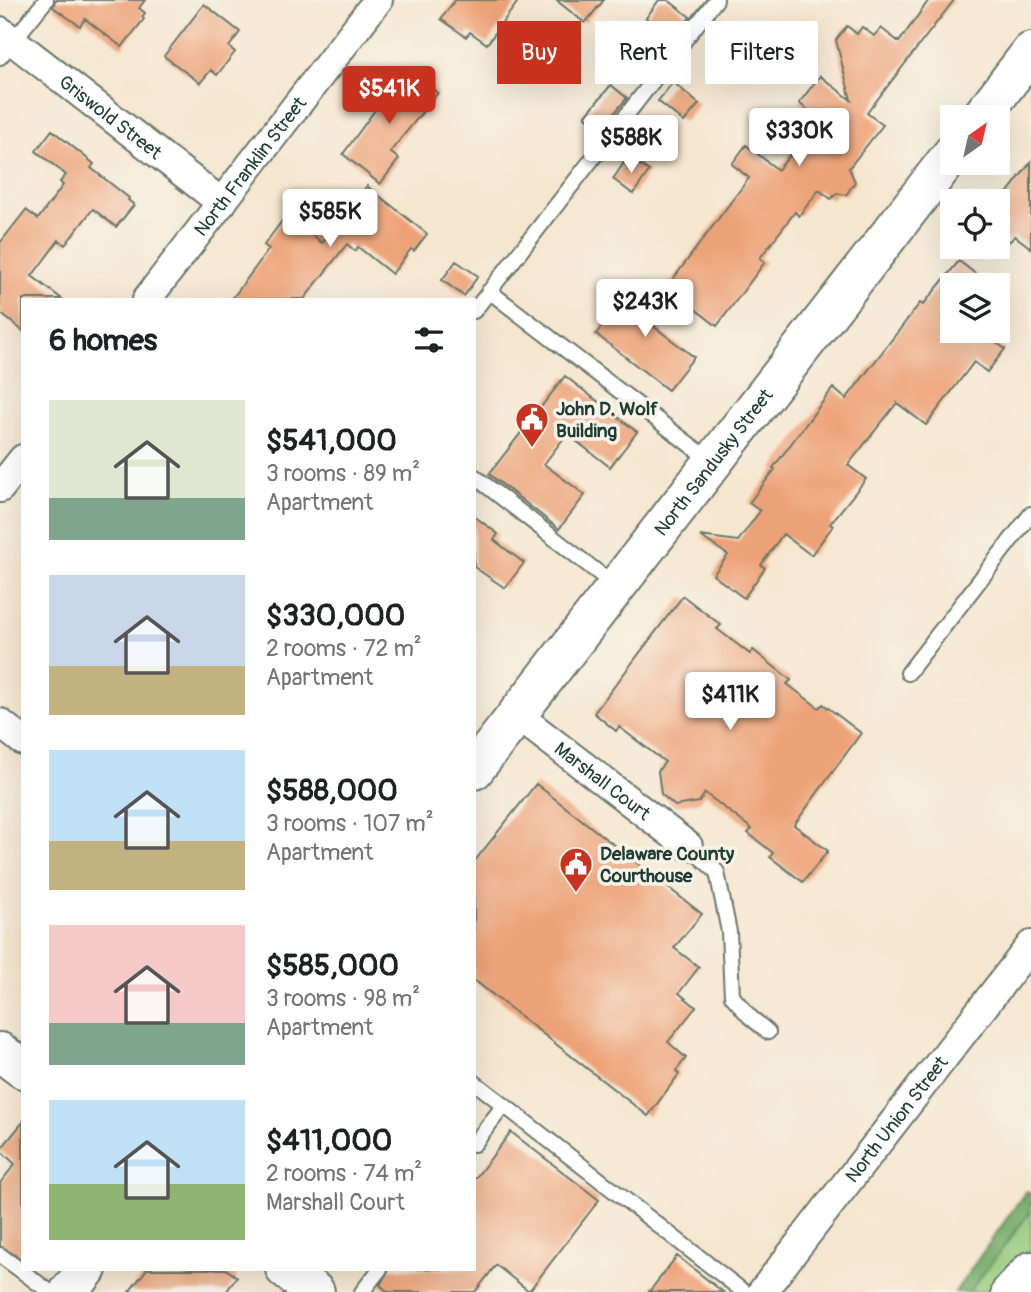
<!DOCTYPE html>
<html lang="en">
<head>
<meta charset="utf-8">
<style>
  body { margin:0; font-family:Pangolin,sans-serif; background:#f6f6f6; color:#202124; height:100vh; display:flex; flex-direction:column; font-size:26px; white-space:nowrap }
  * { box-sizing:border-box; margin:0 }
  p { font-size:23px; color:#757577 }
  .icon { flex:none; width:38px; height:38px; fill:none; stroke:currentColor; stroke-width:2; stroke-linecap:round; stroke-linejoin:round }
  .map { position:relative; flex:1; overflow:hidden }
  .details { position:absolute; left:21px; top:298px; width:455px; height:973px; display:flex; flex-direction:column; background:#fff; border-radius:0px; box-shadow:0 7px 28px #0002 }
  .details>* { flex:none }
  .hud { position:absolute; left:497px; top:21px; width:429px; height:63px; display:flex; gap:14px }
  .needle { width:46px; rotate:34deg }
  .tools { position:absolute; left:940px; top:105px; display:grid; gap:14px }
  .tools a { display:grid; place-items:center; width:70px; height:70px; border-radius:0px; background:#fff; box-shadow:0 7px 28px #0002; font-size:35px }
  .price { position:absolute; translate:-50% -60px; padding:0 16px; border-radius:7px; background:#fff; color:#222; font-size:23px; line-height:46px; filter:drop-shadow(0 2px 4px #0008) }
  .price::after { content:''; position:absolute; left:50%; top:42px; width:21px; height:16px; margin-left:-10px; background:inherit; clip-path:polygon(0 0,100% 0,50% 100%) }
  .price.on { background:#c8321e; color:#fff }
  ul { padding:0; list-style:none }
  li { display:flex; align-items:center; gap:21px; height:175px; padding:0 28px }
  li span { display:grid; place-items:center; flex:none; width:196px; height:140px; border-radius:0px; color:#555 }
  li>.icon { margin-inline-start:auto }
  span .icon { width:84px; height:84px; fill:#fffc; stroke-width:1 }
  li b { font-size:30px }
  h2 { display:flex; justify-content:space-between; align-items:center; height:84px; padding:0 28px; font-size:30px }
  .pill { padding:0 24px; border-radius:0px; background:#fff; box-shadow:0 7px 28px #0002; font-size:24px; line-height:63px }
  .pill.on { background:#c8321e; color:#fff }
  .map>svg:first-child { display:block }
  .green { fill:#92c779; stroke:#588256; stroke-width:2 }
  .forest { fill:#75ac69; stroke:#4a744e; stroke-width:2 }
  .building { fill:#eda176 }
  .lines { fill:none; stroke-linecap:round; stroke-linejoin:round }
  .lane-casing { stroke:#6a786a; stroke-width:18 }
  .street-casing { stroke:#6a786a; stroke-width:32 }
  .secondary-casing { stroke:#6a786a; stroke-width:42 }
  .highway-casing { stroke:#6a786a; stroke-width:42 }
  .lane { stroke:#fff; stroke-width:14 }
  .street { stroke:#fff; stroke-width:28 }
  .secondary { stroke:#fff; stroke-width:38 }
  .highway { stroke:#fff; stroke-width:38 }
  .labels { text-anchor:middle; stroke-width:7; stroke-linejoin:round; paint-order:stroke }
  .street-label { font-size:19px; fill:#1f3d34; stroke:#f7f3e8 }
  .poi-label { font-size:19px; font-weight:bold; fill:#1f3d34; stroke:#f7f3e8; text-anchor:start }
</style>
</head>
<body>
<div class="map">
<svg width="1031" height="1292" viewBox="0 0 1031 1292">
  <rect width="100%" height="100%" fill="#f7f3e8"/>
  <filter id="ink" filterUnits="userSpaceOnUse"><feTurbulence type="fractalNoise" baseFrequency=".0143" numOctaves="2"/><feDisplacementMap in="SourceGraphic" scale="14" xChannelSelector="R" yChannelSelector="G"/><feConvolveMatrix kernelMatrix="1 2 1 2 8 2 1 2 1" color-interpolation-filters="sRGB"/></filter>
  <filter id="wash" filterUnits="userSpaceOnUse"><feTurbulence type="fractalNoise" baseFrequency=".00686" numOctaves="4" result="noise"/><feDisplacementMap in="SourceGraphic" scale="28" xChannelSelector="R" yChannelSelector="G"/><feGaussianBlur stdDeviation="1.57" result="paint"/><feColorMatrix in="noise" values="0 0 0 0 0 0 0 0 0 0 0 0 0 0 0 0 0 1.4 0 .05"/><feComposite in="paint" operator="in"/></filter>
  <g filter="url(#wash)">
    <rect width="100%" height="100%" fill="#f5e6cf"/>
    <path class="green" d="M 1031,1211 L 1031,1248 L 989,1292 L 969,1292 Z"/>
    <path class="forest" d="M 1026,1191 L 1031,1194 L 1031,1211 L 969,1292 L 955,1292 Z"/>
    <g id="blocks">
      <path class="building" d="M 55,0 L 145,0 L 139,8 L 145,13 L 142,17 L 144,19 L 122,47 L 85,19 L 80,26 L 53,7 Z
        M 455,0 L 519,0 L 487,44 L 470,32 L 466,37 L 441,19 Z
        M 556,0 L 604,0 L 585,23 Z
        M 659,0 L 668,0 L 690,17 L 674,39 L 646,18 Z
        M 929,0 L 954,0 L 867,113 L 883,125 L 849,168 L 855,182 L 846,195 L 837,193 L 831,199 L 819,190 L 799,216 L 795,212 L 760,258 L 765,262 L 717,326 L 667,287 L 749,178 L 732,164 L 746,145 L 778,170 L 819,119 L 799,103 L 820,76 L 851,100 L 836,40 L 847,26 L 857,34 L 862,27 L 874,36 L 881,28 L 899,42 Z
        M 204,4 L 240,32 L 229,47 L 235,52 L 217,75 L 211,70 L 200,83 L 164,56 Z
        M 405,69 L 438,93 L 390,152 L 399,159 L 380,184 L 343,154 Z
        M 673,82 L 699,104 L 684,122 L 658,101 Z
        M 611,85 L 627,98 L 601,129 L 585,116 Z
        M 52,130 L 94,164 L 91,168 L 129,198 L 128,200 L 134,205 L 116,227 L 93,209 L 65,245 L 59,240 L 32,276 L 62,299 L 23,299 L 23,331 L 0,313 L 0,243 L 26,210 L 38,219 L 63,185 L 60,182 L 66,175 L 36,151 Z
        M 628,157 L 649,171 L 633,194 L 613,179 Z
        M 1031,162 L 1031,248 L 1015,236 L 1009,242 L 998,233 L 998,205 Z
        M 367,186 L 427,234 L 414,251 L 411,249 L 392,274 L 358,247 L 355,251 L 347,244 L 304,299 L 232,299 L 269,249 L 264,245 L 285,217 L 290,221 L 292,219 L 322,243 Z
        M 456,261 L 478,276 L 464,296 L 442,280 Z
        M 959,261 L 990,285 L 952,285 L 952,331 L 998,331 L 992,339 L 1005,349 L 987,372 L 974,362 L 926,425 L 897,403 L 848,465 L 866,479 L 830,524 L 833,526 L 811,555 L 783,534 L 761,565 L 765,568 L 744,598 L 713,575 L 728,555 L 700,536 L 738,541 L 760,511 L 749,503 L 775,469 L 773,468 L 833,388 L 846,399 L 920,303 L 923,305 Z
        M 634,285 L 665,309 L 652,325 L 694,357 L 668,390 L 596,334 Z
        M 565,376 L 637,432 L 610,467 L 567,434 L 544,464 L 585,495 L 559,529 L 489,474 Z
        M 474,516 L 498,534 L 494,540 L 524,563 L 505,588 L 474,567 Z
        M 683,596 L 721,625 L 717,629 L 750,654 L 753,650 L 791,680 L 787,684 L 819,708 L 823,704 L 861,733 L 794,825 L 828,851 L 803,882 L 770,857 L 773,853 L 748,833 L 752,829 L 705,793 L 699,802 L 675,806 L 661,794 L 658,771 L 665,762 L 619,727 L 616,731 L 594,713 Z
        M 536,784 L 702,914 L 674,948 L 699,967 L 679,993 L 696,1007 L 668,1042 L 686,1058 L 676,1071 L 679,1074 L 648,1116 L 474,980 L 474,862 Z
        M 23,1122 L 23,1260 L 0,1246 L 0,1183 L 15,1164 L 0,1150 Z
        M 511,1132 L 599,1200 L 529,1291 L 496,1265 L 475,1292 L 388,1292 L 380,1285 L 389,1269 L 474,1269 L 474,1180 Z
        M 677,1256 L 723,1292 L 649,1292 Z
        M 147,1269 L 226,1269 L 237,1277 L 226,1292 L 129,1292 Z"/>
    </g>
  </g>
  <g filter="url(#ink)">
    <use href="#blocks" fill-opacity="0" stroke="#6a786a" stroke-width="2"/>
    <g class="lines">
      <defs>
        <path id="lane" d="M 0,57 L 46,0
          M 489,291 L 711,461
          M 474,311 L 716,0
          M 474,476 L 614,585
          M 908,673 L 1031,514
          M 688,846 L 717,872 L 729,932 L 732,996 L 749,1016 L 768,1032
          M 474,1082 L 744,1292
          M 474,1144 L 504,1105
          M 0,1255 L 50,1292
          M 362,1292 L 380,1269"/>
        <g id="street">
          <path id="s1" d="M 0,31 L 222,203"/>
          <path id="s2" d="M 147,299 L 378,0"/>
          <path d="M 0,488 L 23,459"/>
          <path id="s3" d="M 517,715 L 688,846"/>
          <path d="M 0,723 L 23,741"/>
          <path id="s4" d="M 762,1292 L 1031,945"/>
        </g>
        <g id="secondary">
          <path d="M 981,117 L 1031,52"/>
          <path id="s5" d="M 474,770 L 952,154"/>
          <path d="M 0,1052 L 23,1069"/>
        </g>
        <path id="highway" d="M 285,1269 L 315,1292
          M 69,1292 L 87,1269
          M 1011,1292 L 1031,1271"/>
      </defs>
      <use href="#lane" class="lane-casing"/>
      <use href="#street" class="street-casing"/>
      <use href="#secondary" class="secondary-casing"/>
      <use href="#highway" class="highway-casing"/>
      <use href="#lane" class="lane"/>
      <use href="#street" class="street"/>
      <use href="#secondary" class="secondary"/>
      <use href="#highway" class="highway"/>
    </g>
  </g>
  <defs>
    <symbol id="civic-pin" viewBox="-11 -11 22 30"><path d="M0 17L-7.5 6A9.5 9.5 0 1 1 7.5 6Z" fill="#c8321e" stroke="#f7f3e8"/><path d="M-.6-6.5H3V-4.5H.6V-3L4-1V1h2V6H-6V1h2V-1L-.6-3ZM-1.2 2.5V6h2.4V2.5Z" fill="#fff"/></symbol>
  </defs>
  <g fill-rule="evenodd">
    <use href="#civic-pin" x="513" y="400" width="38" height="52"/>
    <use href="#civic-pin" x="557" y="845" width="38" height="52"/>
  </g>
  <g class="labels">
    <g class="street-label">
      <text dy="7" stroke="none"><textPath href="#s1" startOffset="140">Griswold Street</textPath></text>
      <text dy="7" stroke="none"><textPath href="#s2" startOffset="168">North Franklin Street</textPath></text>
      <text dy="7" stroke="none"><textPath href="#s5" startOffset="390">North Sandusky Street</textPath></text>
      <text dy="7" stroke="none"><textPath href="#s3" startOffset="108">Marshall Court</textPath></text>
      <text dy="7" stroke="none"><textPath href="#s4" startOffset="219">North Union Street</textPath></text>
    </g>
    <g class="poi-label">
      <text x="556" y="415">John D. Wolf<tspan x="556" dy="22">Building</tspan></text>
      <text x="600" y="860">Delaware County<tspan x="600" dy="22">Courthouse</tspan></text>
    </g>
  </g>
</svg>
<div class="tools">
<a><svg class="needle" viewBox="-14 -14 28 28"><path d="M0-13l5 13h-10z" fill="#e53935"/><path d="M0 13l5-13h-10z" fill="#757577"/></svg></a>
<a><svg class="icon" aria-label="locate" viewBox="0 0 24 24"><circle cx="12" cy="12" r="6"/><path d="M12 2v4M12 18v4M2 12h4M18 12h4"/></svg></a>
<a><svg class="icon" aria-label="layers" viewBox="0 0 24 24"><path d="M12 4l9 5-9 5-9-5zM3 14l9 5 9-5"/></svg></a>
</div>
<b class="price on" style="left:389px;top:126px">$541K</b>
<b class="price" style="left:799px;top:168px">$330K</b>
<b class="price" style="left:631px;top:175px">$588K</b>
<b class="price" style="left:330px;top:249px">$585K</b>
<b class="price" style="left:645px;top:339px">$243K</b>
<b class="price" style="left:730px;top:732px">$411K</b>
<div class="hud">
<a class="pill on">Buy</a>
<a class="pill">Rent</a>
<a class="pill">Filters</a>
</div>
<section class="details">
<h2>6 homes<svg class="icon" aria-label="filters" viewBox="0 0 24 24"><path d="M4 7h16M4 17h16"/><circle cx="9" cy="7" r="2"/><circle cx="15" cy="17" r="2"/></svg></h2>
<ul>
<li><span style="background:linear-gradient(#dfe7d0 70%,#7fa58c 0)"><svg class="icon" aria-label="home" viewBox="0 0 24 24"><path d="M3 11l9-7 9 7M6 9v11h12V9"/></svg></span><div><b>$541,000</b><p>3 rooms · 89 m²</p><p>Apartment</p></div></li>
<li><span style="background:linear-gradient(#c9d6e8 65%,#c2b280 0)"><svg class="icon" aria-label="home" viewBox="0 0 24 24"><path d="M3 11l9-7 9 7M6 9v11h12V9"/></svg></span><div><b>$330,000</b><p>2 rooms · 72 m²</p><p>Apartment</p></div></li>
<li><span style="background:linear-gradient(#bfe0f5 65%,#c2b280 0)"><svg class="icon" aria-label="home" viewBox="0 0 24 24"><path d="M3 11l9-7 9 7M6 9v11h12V9"/></svg></span><div><b>$588,000</b><p>3 rooms · 107 m²</p><p>Apartment</p></div></li>
<li><span style="background:linear-gradient(#f6c9c9 70%,#7fa58c 0)"><svg class="icon" aria-label="home" viewBox="0 0 24 24"><path d="M3 11l9-7 9 7M6 9v11h12V9"/></svg></span><div><b>$585,000</b><p>3 rooms · 98 m²</p><p>Apartment</p></div></li>
<li><span style="background:linear-gradient(#bfe0f5 60%,#8fb573 0)"><svg class="icon" aria-label="home" viewBox="0 0 24 24"><path d="M3 11l9-7 9 7M6 9v11h12V9"/></svg></span><div><b>$411,000</b><p>2 rooms · 74 m²</p><p>Marshall Court</p></div></li>
</ul>
</section>
</div>
</body>
</html>
